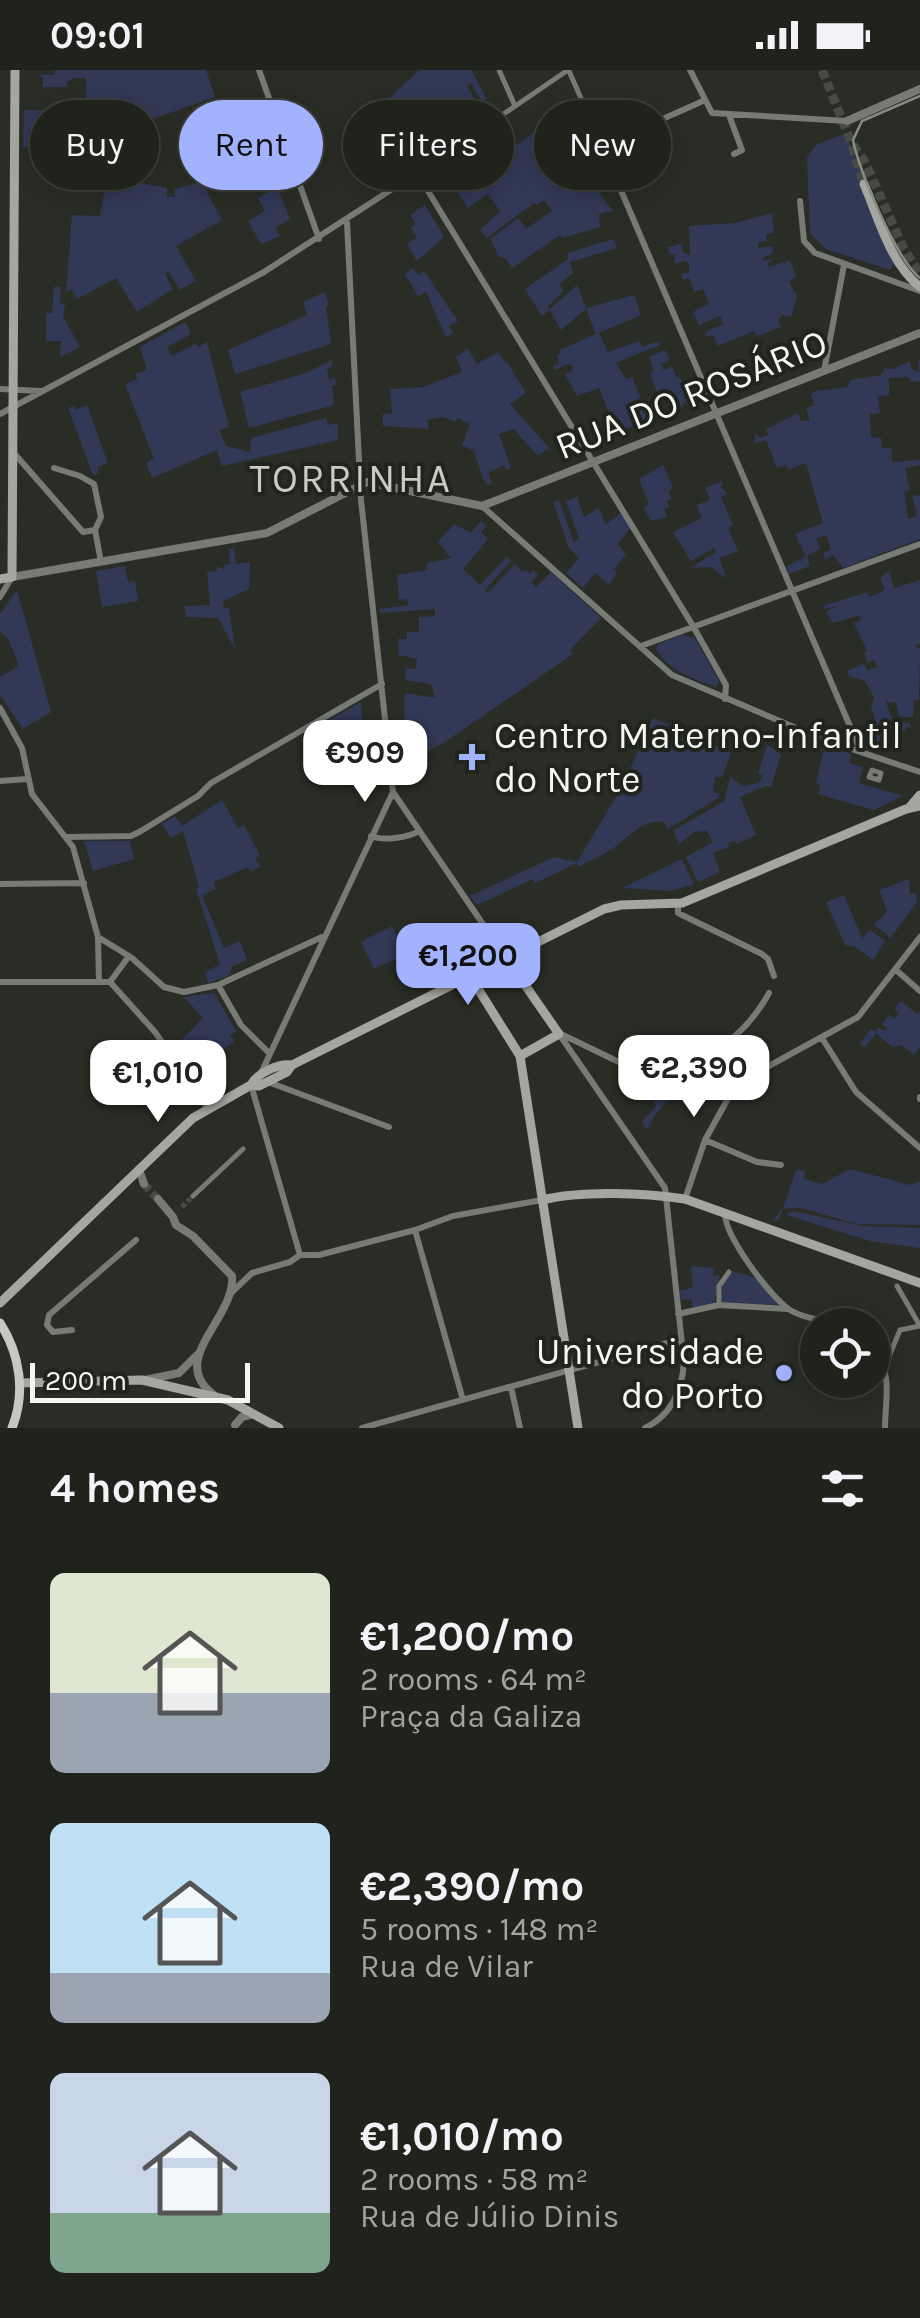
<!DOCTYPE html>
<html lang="en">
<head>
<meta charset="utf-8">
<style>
  body { margin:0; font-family:Karla,sans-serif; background:#2d2f29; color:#f1f3f6; height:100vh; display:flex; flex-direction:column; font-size:38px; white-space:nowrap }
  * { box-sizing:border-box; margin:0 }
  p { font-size:32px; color:#a2a4a3 }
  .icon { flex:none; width:55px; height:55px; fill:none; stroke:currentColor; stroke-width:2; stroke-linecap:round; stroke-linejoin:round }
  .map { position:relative; height:1358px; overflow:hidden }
  .sheet { display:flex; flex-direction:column; background:#20221c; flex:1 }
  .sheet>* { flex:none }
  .guide { position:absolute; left:30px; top:30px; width:860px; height:90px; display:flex; gap:20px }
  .buttons { position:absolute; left:800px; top:1238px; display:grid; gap:20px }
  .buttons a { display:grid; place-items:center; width:90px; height:90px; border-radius:50%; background:#20221c; box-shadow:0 5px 25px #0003,0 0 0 2px #3d3f3b; font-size:50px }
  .scale { position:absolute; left:30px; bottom:25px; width:220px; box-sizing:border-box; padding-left:10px; border:5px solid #f4f6f1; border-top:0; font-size:28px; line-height:35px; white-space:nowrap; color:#f4f6f1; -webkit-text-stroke:8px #21231d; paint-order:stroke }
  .price { position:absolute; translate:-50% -85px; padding:0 22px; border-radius:20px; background:#fff; color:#222; font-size:32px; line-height:65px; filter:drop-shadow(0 2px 5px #0008) }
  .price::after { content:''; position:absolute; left:50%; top:60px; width:30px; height:22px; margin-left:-15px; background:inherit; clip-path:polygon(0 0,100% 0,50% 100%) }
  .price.on { background:#a2b2fd; color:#111 }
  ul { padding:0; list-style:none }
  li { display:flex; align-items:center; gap:30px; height:250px; padding:0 50px }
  li span { display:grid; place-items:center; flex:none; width:280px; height:200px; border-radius:15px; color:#555 }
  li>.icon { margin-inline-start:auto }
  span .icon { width:120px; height:120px; fill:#fffc; stroke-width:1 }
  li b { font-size:42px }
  h2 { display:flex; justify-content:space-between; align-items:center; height:120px; padding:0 50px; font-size:42px }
  .pill { padding:0 35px; border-radius:45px; background:#20221c; box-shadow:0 5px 25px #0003,0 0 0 2px #3d3f3b; font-size:35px; line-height:90px }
  .pill.on { background:#a2b2fd; color:#111 }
  .status { display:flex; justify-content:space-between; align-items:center; height:70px; padding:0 50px; background:#20221c; direction:ltr }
  .status svg { height:28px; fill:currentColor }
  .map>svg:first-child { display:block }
  .green { fill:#323956 }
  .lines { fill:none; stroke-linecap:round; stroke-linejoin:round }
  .pedestrian-tunnel { stroke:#484b44; stroke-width:5; stroke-dasharray:5 2.5; stroke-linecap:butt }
  .tertiary-tunnel { stroke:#484b44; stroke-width:8; stroke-dasharray:8 4; stroke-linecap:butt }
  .secondary-tunnel { stroke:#484b44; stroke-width:9; stroke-dasharray:9 4.5; stroke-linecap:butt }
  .pedestrian { stroke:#787a76; stroke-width:5 }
  .minor { stroke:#787a76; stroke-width:6 }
  .tertiary { stroke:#787a76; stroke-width:8 }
  .secondary { stroke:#a4a6a0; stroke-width:9 }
  .primary { stroke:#c5c9c1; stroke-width:9 }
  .tram { stroke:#888a84; stroke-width:2.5 }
  .poi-dot { fill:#a2b2fd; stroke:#21231d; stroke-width:4 }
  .labels { text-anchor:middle; stroke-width:8; stroke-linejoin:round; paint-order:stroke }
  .street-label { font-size:38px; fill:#f4f6f1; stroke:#21231d }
  .poi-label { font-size:38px; fill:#f4f6f1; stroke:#21231d; text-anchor:start }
  .neighbourhood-label { font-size:40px; letter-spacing:2.5px; fill:#c9ccc3; stroke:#21231d }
</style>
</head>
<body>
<div class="status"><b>09:01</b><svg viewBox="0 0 49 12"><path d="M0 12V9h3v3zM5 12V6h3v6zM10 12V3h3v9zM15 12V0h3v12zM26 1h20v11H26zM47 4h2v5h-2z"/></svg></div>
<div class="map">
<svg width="920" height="1358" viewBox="0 0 920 1358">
  <rect width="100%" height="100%" fill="#2a2d26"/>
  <path class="green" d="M 55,0 L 206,0 L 215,27 L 90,71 L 90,77 L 23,77 L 24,40 L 86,41 L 86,8 L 73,8 L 67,12 L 67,17 L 43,17 L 43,8 L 38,5 L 54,5 Z
    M 420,0 L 471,0 L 487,29 L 482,32 L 471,13 L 467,16 L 474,28 L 462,33 L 466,41 L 460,45 L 453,34 L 448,38 L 455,48 L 448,53 L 441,42 L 436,46 L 444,58 L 440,60 L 435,53 L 432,55 L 438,63 L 434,66 L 424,57 L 417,66 L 386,31 Z
    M 569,33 L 572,37 L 578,33 L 581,39 L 565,49 L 571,50 L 575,63 L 579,61 L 589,80 L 597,77 L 600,82 L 587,89 L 591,94 L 594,93 L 601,109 L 597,111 L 599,123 L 613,141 L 599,144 L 600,157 L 562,168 L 560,165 L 512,198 L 506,189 L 498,186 L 491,169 L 518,148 L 526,159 L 552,141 L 544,130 L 537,135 L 534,133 L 487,168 L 480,160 L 500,141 L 488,124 L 468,138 L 453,116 L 485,87 L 490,96 L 495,93 L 494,88 L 512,73 L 515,76 L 548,52 L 547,50 L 565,41 L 563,37 Z
    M 846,63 L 895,193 L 890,200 L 826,179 L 810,163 L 807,88 L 816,75 Z
    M 122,76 L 135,112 L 167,118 L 167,127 L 174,127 L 175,119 L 235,103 L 242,116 L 235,119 L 206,120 L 222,150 L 176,176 L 196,211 L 180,220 L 168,201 L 165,204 L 173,219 L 137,242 L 116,208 L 77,229 L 72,219 L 66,222 L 72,145 L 100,146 L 107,106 L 122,108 L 122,96 L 90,93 L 90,86 Z
    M 277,117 L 290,149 L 275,158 L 280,166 L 261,174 L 248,151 L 265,141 L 258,128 Z
    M 425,135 L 444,167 L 417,191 L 407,174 L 417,168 L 411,158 L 416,154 L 410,145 Z
    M 772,143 L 774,162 L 766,165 L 767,171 L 758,173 L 758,178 L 772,176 L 773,183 L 763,188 L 764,191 L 773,189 L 768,193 L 769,197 L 790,190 L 796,206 L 789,212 L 797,226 L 791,247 L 782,245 L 778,250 L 781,257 L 757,266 L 754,261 L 718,276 L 713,265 L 707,267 L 705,262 L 723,254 L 720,246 L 699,255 L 693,242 L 709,234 L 703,219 L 694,222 L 689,208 L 683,210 L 681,204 L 689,202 L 689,194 L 684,191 L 674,194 L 675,184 L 670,185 L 668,177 L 681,174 L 683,182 L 690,185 L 689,156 L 735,153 Z
    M 614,169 L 617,178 L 570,192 L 573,203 L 559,214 L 564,221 L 547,237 L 550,239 L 577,215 L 586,238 L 634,225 L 641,245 L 599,263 L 608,282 L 639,271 L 642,277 L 659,271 L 660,275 L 616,293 L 626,309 L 632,307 L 648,347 L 639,353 L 631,335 L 626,337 L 633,356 L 617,363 L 599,318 L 577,326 L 565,304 L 571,302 L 573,296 L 568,294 L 554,300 L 553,296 L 559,294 L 557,286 L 561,283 L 560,280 L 596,264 L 586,239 L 561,260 L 550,240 L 542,246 L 525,219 L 568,189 L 567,183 Z
    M 413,198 L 418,205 L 424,201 L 458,251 L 449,256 L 453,263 L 446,267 L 426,222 L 418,226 L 405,204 Z
    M 54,217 L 61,217 L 60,233 L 65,234 L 63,247 L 80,277 L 60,287 L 61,271 L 46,271 L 46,243 L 52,243 Z
    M 325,222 L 329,235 L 326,237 L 331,274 L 235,304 L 228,280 L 307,245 L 303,232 Z
    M 185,252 L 191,264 L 167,277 L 172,286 L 196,274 L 198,277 L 207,272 L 229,357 L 219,360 L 226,376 L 250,382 L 251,368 L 326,348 L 328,355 L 338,353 L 338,370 L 222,396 L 217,380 L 152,408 L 146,393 L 154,389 L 125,314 L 137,309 L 136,304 L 147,300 L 140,277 Z
    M 468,279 L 477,294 L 498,282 L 505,293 L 507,292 L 526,323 L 510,334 L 549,378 L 538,386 L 514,359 L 499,364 L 511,398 L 506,400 L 504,395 L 488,403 L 492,414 L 488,415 L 483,409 L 474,381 L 462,375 L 470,354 L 458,348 L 455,352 L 443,347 L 427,350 L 429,359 L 383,356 L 383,344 L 392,343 L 390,319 L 423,317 L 462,302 L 456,287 Z
    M 665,280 L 670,290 L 661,294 L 663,300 L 672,297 L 677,308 L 680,307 L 692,335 L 688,337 L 686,332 L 681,337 L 670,338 L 666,328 L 655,332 L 659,327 L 650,304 L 654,301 L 649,287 Z
    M 332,290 L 332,296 L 327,298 L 329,310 L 335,308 L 336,315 L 332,316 L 334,335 L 249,358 L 240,322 L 306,303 Z
    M 918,291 L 920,291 L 920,311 L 911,312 L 909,307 L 889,308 L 889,325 L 878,326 L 880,343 L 870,344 L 871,367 L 881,368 L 882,378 L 891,378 L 892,392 L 920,390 L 920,395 L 905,398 L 910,419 L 904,422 L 908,449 L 917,446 L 912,426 L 920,425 L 920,469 L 843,498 L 833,485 L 825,490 L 823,482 L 831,480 L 826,465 L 816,469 L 820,479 L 807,486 L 810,496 L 789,504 L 786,497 L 806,486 L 795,464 L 823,453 L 806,393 L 788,400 L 786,395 L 777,398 L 766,370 L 755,374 L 755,363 L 760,368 L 768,365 L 766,359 L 798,343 L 801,351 L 810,351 L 806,338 L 815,335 L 811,324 L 815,321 L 847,317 L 851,310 L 881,305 L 885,298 C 896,302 900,293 910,292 L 911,299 L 919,302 Z
    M 87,335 L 108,393 L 97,397 L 99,403 L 93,405 L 68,338 L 74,336 L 76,340 Z
    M 663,395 L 673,418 L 668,421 L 672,429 L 667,431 L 669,437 L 664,439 L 667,447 L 651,451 L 644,438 L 649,434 L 639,409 Z
    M 723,411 L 721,417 L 728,424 L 721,427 L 733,455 L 728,458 L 738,481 L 719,488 L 727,509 L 711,497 L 690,498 L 716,482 L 714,478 L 691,491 L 673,462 L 702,448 L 696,435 L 710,430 L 705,418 Z
    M 577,427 L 584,447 L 598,438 L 606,454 L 621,443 L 630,458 L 618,474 L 626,485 L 614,499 L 617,503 L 609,515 L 595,503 L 583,518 L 566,503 L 579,488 L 569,478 L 553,432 L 559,430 L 574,473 L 579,468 L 566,431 Z
    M 481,451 L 486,456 L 481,462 L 488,469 L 463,499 L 480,515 L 507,487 L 511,491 L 485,520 L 488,523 L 515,494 L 523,502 L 526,500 L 530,504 L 533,500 L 538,505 L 531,512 L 536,517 L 551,502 L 601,548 L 570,580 L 573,584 L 445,672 L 396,698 L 393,675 L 412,665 L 410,653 L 404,653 L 405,623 L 435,628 L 431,614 L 405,610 L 406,598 L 416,599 L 417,589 L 399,585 L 398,569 L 407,569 L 407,562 L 419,562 L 419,547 L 435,546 L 435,539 L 380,543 L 379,539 L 408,535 L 407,529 L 399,530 L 397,505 L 427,500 L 427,493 L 451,488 L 438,472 L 454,454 L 471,463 Z
    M 234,478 L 236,494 L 250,492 L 249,519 L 223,531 L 224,538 L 229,537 L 235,579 L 218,548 L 186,547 L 184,536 L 210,535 L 207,502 L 217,501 L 217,496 L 224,499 L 224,495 L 230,494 L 229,479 Z
    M 125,496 L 128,512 L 135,511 L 138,531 L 102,537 L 96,501 Z
    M 889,501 L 894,518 L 920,510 L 920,574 L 915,576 L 920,579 L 919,630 L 914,631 L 913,647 L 899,647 L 896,633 L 886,632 L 893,652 L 910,653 L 910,658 L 906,657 L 905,661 L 892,655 L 890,668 L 866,678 L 858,666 L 864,663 L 866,669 L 879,663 L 871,637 L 874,627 L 864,610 L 849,607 L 847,601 L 864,594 L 867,601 L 877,597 L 874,590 L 868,593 L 864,583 L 867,581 L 854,553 L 861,550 L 860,545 L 833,553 L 826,542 L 836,536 L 824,539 L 823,536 L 867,522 L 870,527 L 885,520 L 880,508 Z
    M 17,520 L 51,642 L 23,659 L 0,625 L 0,607 L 19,596 L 8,568 L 0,562 L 0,544 Z
    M 681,565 L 694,567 L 719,611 L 716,617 C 694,609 667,600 656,579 L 659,574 Z
    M 361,632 L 363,657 L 328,667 L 329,675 L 313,677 L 310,661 Z
    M 653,648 L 731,683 L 722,707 L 715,707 L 713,722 L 720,724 L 718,728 L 668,759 L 664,752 C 645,748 628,767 615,777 C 604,785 590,790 579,797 L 577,793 L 535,813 L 533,809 L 477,835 L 470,826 L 554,787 L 577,792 L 622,717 Z
    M 767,675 L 781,684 L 771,717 L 766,716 L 740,727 L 756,765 L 736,774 L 734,771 L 728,773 L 729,777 L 713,783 L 720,802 L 698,812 L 686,787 L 713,772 L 707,761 L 694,762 L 679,774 L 673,761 L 724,731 L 730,707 L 743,716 L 758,713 L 763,706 L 758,703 Z
    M 825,675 L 851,684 L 849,693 L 863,697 L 859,713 L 902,726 L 874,740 L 818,724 L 820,715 L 816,713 Z
    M 222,730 L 238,758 L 244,755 L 260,785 L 255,788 L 260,797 L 250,802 L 248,797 L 214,812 L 216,819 L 202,825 L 224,878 L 240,871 L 247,890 L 233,896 L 228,906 L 208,913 L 205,903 L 220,894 L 196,819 L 199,817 L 183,761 L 171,768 L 162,754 L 175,746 L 182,756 Z
    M 84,771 L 130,771 L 134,789 L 93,801 Z
    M 682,789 L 694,814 L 671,821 L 622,818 Z
    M 909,809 L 910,824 L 916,823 L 917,832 L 889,870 L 888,865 L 874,855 L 887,841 L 879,820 Z
    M 844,825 L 862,868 L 870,860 L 885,871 L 873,890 L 855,877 L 845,875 L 826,832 Z
    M 392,856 L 406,884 L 374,899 L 361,872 Z
    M 214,923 L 236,961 L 230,966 L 234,971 L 192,1006 L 173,979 L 203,948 L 184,927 Z
    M 901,931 L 917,944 L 920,942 L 920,977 L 914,985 L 901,975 L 892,977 L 876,963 L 865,977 L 860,973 L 871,959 L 876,962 L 878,957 L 885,961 L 887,958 L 882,954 L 889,945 L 894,949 L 899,943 L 894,939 Z
    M 735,976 L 741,985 L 733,999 L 718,1006 L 713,1020 L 704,1019 L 702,1012 C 678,1025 658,1033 647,1060 L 642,1052 L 656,1036 L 641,1013 L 651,1013 L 651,1024 L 676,1022 L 693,1015 L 688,997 C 703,999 721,986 735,976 Z
    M 850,1099 L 910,1115 L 920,1111 L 920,1155 L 857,1154 L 801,1138 L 783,1139 L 778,1151 L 773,1150 L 783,1138 L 796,1100 L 805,1101 L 804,1109 L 822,1114 Z
    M 793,1141 L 863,1156 L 920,1158 L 920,1178 L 870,1171 L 786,1145 Z
    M 691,1196 L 714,1198 L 713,1206 L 720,1205 L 714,1234 L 693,1238 L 691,1229 L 681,1230 L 680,1221 L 693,1217 Z
    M 732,1201 L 756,1208 L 777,1230 L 777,1235 L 722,1232 L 722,1215 Z"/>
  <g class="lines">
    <path class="pedestrian-tunnel" d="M 182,1137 L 193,1126"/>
    <path class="tertiary-tunnel" d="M 144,1114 L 158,1129"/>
    <path class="secondary-tunnel" d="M 822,0 L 852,74 L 864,90 L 904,179 L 920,204
      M 852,76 L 864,114"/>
    <path class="pedestrian" d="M 499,0 L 515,36
      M 569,1 L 602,76
      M 417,103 L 568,0
      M 872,700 L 881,703 L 879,710 L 869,707 Z
      M 193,1126 L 243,1079
      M 719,1235 L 719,1216 L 729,1202
      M 882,1289 L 888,1289 L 900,1260 L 920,1256 L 897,1216"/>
    <path class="minor" d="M 259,0 L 319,169
      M 690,0 L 712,43 L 847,51
      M 703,31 L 602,76 L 861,682
      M 729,45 L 742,80 L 734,84
      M 800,131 L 804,171 L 815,183 L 920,221
      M 347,153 L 361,430 L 393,722 L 506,888
      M 824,301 L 844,195
      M 0,319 L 41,321
      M 0,344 L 264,202 L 417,103 L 693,556 L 726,615 L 725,629
      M 13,382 L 83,462 L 95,460
      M 54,398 L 80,406 L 94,414 L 101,447 L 95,460
      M 482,436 L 672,605 L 822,669 L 920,702
      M 95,460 L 101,492
      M 0,527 L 12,507
      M 641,576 L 920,474
      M 0,638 L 22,678 L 32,724 L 73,777 L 98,867 L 99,912
      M 0,711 L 27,709
      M 371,766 C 383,771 408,768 419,761
      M 68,767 L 131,766 L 141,761 L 198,726 L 211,713 L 382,614
      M 0,814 L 84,813
      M 678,834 L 678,843 L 762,884 L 768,889 L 774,906
      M 98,867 L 132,888 L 164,917 L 184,922 L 218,915 L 322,867
      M 896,900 L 920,921
      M 0,912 L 110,912
      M 110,912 L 155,962 L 207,1037
      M 110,912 L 129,886
      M 218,915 L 241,955 L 270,984
      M 559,964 L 665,1118 L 684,1292 C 682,1321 672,1345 645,1358
      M 561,964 L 621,993
      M 822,968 L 856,1022 L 920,1078
      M 637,996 C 694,1004 742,972 769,923
      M 262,1001 L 393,722
      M 268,1012 L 389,1057
      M 251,1015 L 300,1185
      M 920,1027 L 920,1029
      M 705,1070 L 757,1092 L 781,1095
      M 685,1129 L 705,1070 L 736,1014 L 858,947 L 920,867
      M 725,1143 C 724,1165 770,1227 790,1240 C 805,1249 826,1251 844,1255
      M 415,1160 L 463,1330
      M 230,1224 L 252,1203 L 290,1192 L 300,1185 L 319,1185 L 415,1160 L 453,1146 L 542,1130
      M 678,1244 L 719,1235 L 788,1239
      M 72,1260 L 53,1262 L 47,1255 L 49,1245 L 136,1170
      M 872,1279 C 894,1302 885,1329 885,1358
      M 511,1317 L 520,1358
      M 362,1358 L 681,1269"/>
    <path class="tertiary" d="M 847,51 L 920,19
      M 12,507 L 267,463 L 367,412 L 482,436 L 920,263
      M 139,1099 L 144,1114
      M 158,1129 L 173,1147 L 176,1155 L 193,1166 L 232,1206 C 236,1248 166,1290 214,1325
      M 145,1310 L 179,1303 L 197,1285
      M 235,1355 L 242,1347 L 254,1344"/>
    <path class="secondary" d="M 864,114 C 879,149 890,193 920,217
      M 0,509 L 12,507 L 15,0
      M 909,738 L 920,725
      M 507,889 L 559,964 L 520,986
      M 470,906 L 520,986 L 578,1358
      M 251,1015 C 257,1003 279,993 292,995
      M 542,1130 C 583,1120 644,1123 685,1129 L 920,1213
      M 0,1233 L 193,1048 L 251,1015 L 259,1016 L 287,1002 L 292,995 L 604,839 L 621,835 L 682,833 L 906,739 L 920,736
      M 20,1313 L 142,1310 L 228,1330 L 279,1358"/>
    <path class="primary" d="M 0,1253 C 20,1284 26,1323 12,1358"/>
    <path class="tram" d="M 920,26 L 862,51 L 853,70 C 859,100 897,191 920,208"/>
  </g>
  <g class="poi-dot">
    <path d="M467 672h10v10h10v10h-10v10h-10v-10h-10v-10h10z"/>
    <circle cx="784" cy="1303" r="10"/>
  </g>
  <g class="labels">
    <g class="street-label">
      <text transform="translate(691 324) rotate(-22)" y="13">RUA DO ROSÁRIO</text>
    </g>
    <g class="poi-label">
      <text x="494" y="678">Centro Materno-Infantil<tspan x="494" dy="44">do Norte</tspan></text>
      <text x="764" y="1294" text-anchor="end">Universidade<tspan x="764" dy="44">do Porto</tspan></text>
    </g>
    <g class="neighbourhood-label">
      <text x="351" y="422">TORRINHA</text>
    </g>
  </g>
</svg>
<div class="buttons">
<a><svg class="icon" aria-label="locate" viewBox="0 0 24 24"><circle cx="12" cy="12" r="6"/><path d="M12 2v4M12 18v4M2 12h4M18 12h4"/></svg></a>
</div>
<div class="scale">200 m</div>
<b class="price" style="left:365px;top:735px">€909</b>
<b class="price on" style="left:468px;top:938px">€1,200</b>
<b class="price" style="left:694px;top:1050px">€2,390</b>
<b class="price" style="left:158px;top:1055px">€1,010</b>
<div class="guide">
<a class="pill">Buy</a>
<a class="pill on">Rent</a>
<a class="pill">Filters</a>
<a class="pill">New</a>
</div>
</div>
<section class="sheet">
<h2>4 homes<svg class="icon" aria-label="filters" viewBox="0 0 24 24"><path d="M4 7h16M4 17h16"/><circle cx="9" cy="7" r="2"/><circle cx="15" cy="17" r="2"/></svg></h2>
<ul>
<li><span style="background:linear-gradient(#dfe7d0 60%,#9aa5b1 0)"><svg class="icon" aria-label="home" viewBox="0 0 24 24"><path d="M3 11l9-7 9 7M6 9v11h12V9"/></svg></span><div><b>€1,200/mo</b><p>2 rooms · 64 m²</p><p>Praça da Galiza</p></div></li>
<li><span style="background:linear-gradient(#bfe0f5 75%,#9aa5b1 0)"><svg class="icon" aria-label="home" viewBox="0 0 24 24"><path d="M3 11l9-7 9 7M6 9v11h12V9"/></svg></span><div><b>€2,390/mo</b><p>5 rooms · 148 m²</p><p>Rua de Vilar</p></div></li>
<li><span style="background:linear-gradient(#c9d6e8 70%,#7fa58c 0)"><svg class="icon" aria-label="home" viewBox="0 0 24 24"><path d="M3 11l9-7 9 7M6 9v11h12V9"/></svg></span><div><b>€1,010/mo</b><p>2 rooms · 58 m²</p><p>Rua de Júlio Dinis</p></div></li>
</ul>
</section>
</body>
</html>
